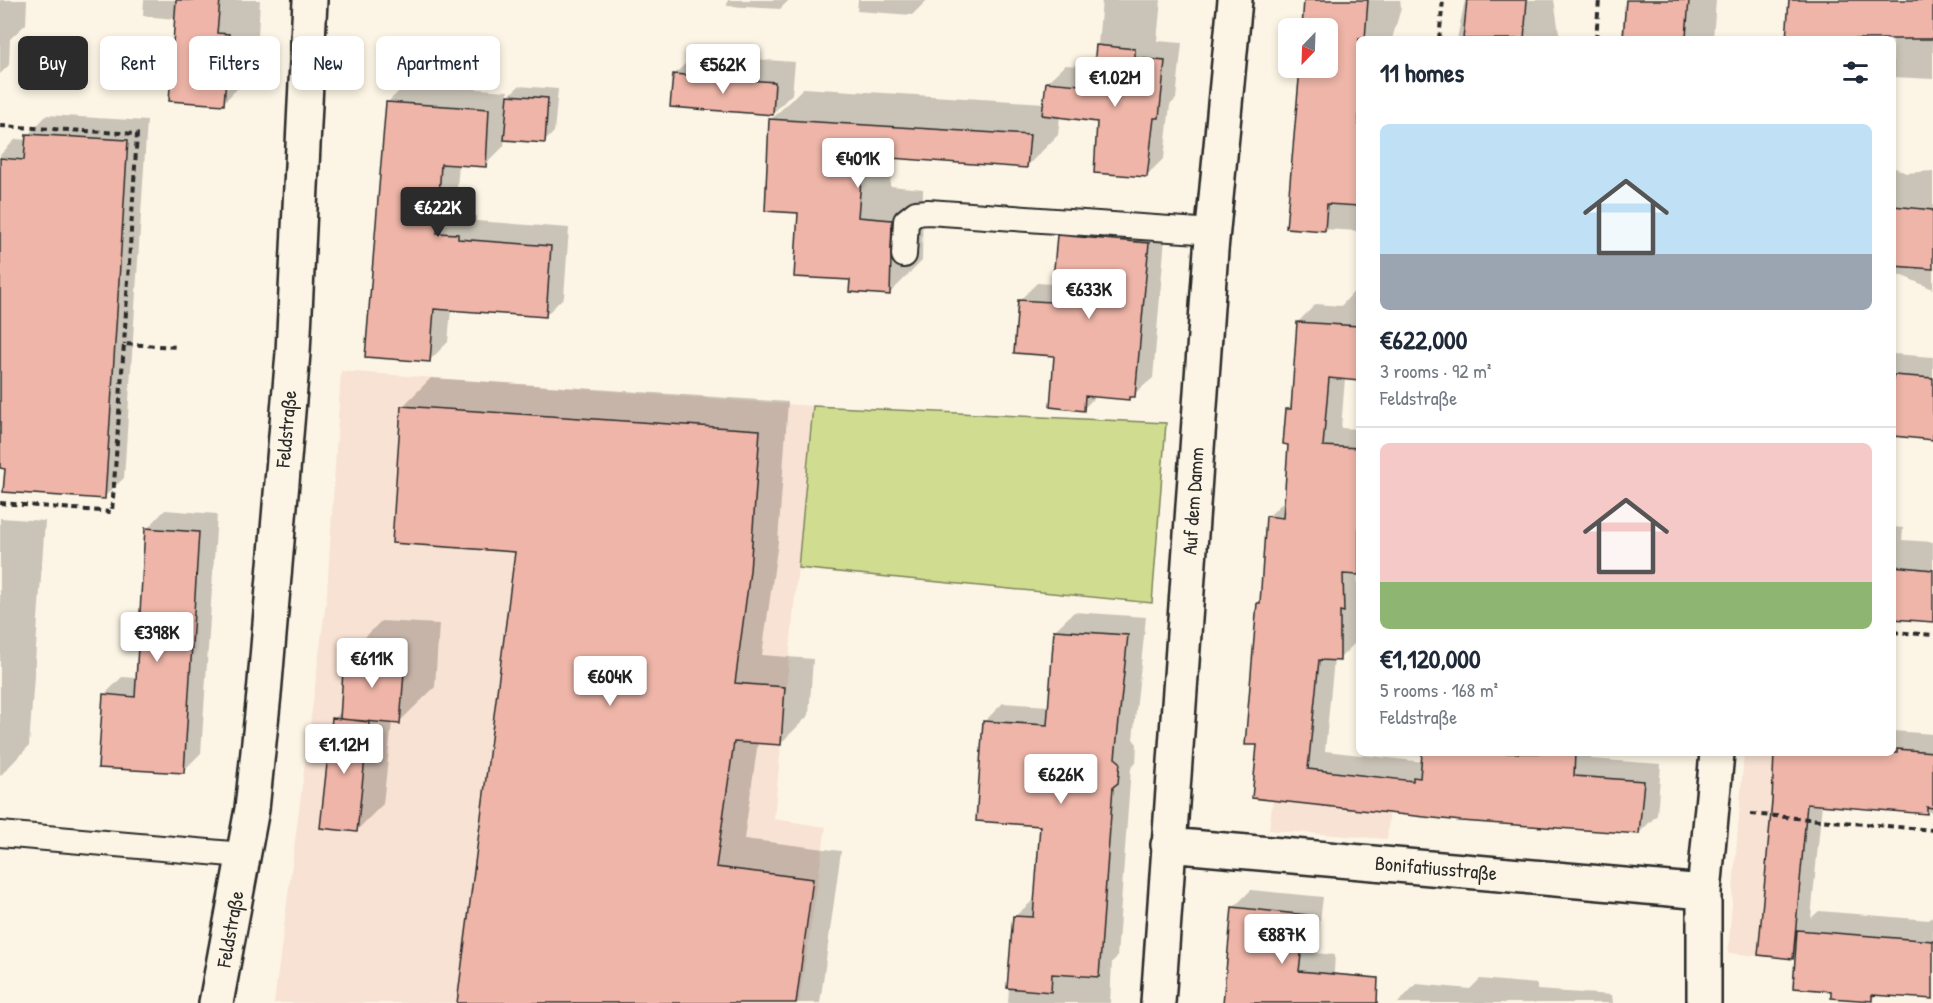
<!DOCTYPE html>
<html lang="en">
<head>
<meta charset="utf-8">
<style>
  body { margin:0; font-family:"Patrick Hand",sans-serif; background:#f6f6f7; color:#1f2937; height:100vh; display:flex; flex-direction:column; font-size:22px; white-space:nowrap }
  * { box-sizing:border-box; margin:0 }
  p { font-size:20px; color:#747a83 }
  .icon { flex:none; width:33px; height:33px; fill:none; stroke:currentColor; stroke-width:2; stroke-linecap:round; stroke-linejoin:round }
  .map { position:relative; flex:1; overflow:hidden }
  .sheet { position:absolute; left:1356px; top:36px; width:540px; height:720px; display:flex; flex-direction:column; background:#fff; border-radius:9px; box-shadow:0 3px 9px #0003 }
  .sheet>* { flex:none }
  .banner { position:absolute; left:18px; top:36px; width:570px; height:54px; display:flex; gap:12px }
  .needle { width:39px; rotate:203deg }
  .tools { position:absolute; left:1278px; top:18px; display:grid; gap:12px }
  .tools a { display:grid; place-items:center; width:60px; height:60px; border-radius:9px; background:#fff; box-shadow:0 3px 9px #0003; font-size:30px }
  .price { position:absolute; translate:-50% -51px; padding:0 14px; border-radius:6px; background:#fff; color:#222; font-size:20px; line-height:39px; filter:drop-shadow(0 2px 3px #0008) }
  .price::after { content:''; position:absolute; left:50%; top:36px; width:18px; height:14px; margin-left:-9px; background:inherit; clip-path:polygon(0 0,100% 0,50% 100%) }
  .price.current { background:#2b2b2b; color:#fff }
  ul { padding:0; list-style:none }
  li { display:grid; align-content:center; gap:12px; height:318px; padding:0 24px }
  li+li { border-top:2px solid #e0e1e3 }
  li span { display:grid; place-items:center; height:186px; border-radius:9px; color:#555 }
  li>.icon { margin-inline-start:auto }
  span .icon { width:108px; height:108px; fill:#fffc; stroke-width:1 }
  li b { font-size:26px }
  h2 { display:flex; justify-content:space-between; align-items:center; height:72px; padding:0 24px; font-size:26px }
  .tag { padding:0 21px; border-radius:9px; background:#fff; box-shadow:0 3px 9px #0003; font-size:21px; line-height:54px }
  .tag.current { background:#2b2b2b; color:#fff }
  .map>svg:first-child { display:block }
  .built { fill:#f8e2d3 }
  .green { fill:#d0dd90; stroke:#7e845e; stroke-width:1.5 }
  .shadow { fill:#0003 }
  .building { fill:#eeb5a8; stroke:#2b2b2b; stroke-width:1.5 }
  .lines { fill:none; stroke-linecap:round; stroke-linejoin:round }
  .service-casing { stroke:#2b2b2b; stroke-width:28 }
  .minor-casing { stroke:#2b2b2b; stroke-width:38 }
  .secondary-casing { stroke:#2b2b2b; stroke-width:38 }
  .path { stroke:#2b2b2b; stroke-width:4; stroke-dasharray:6 4.5; stroke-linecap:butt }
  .service { stroke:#fcf5e5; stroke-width:24 }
  .minor { stroke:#fcf5e5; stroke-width:33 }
  .secondary { stroke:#fcf5e5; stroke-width:33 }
  .labels { text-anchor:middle; stroke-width:6; stroke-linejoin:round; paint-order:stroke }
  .street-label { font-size:20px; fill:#2b2b2b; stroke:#fcf5e5 }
</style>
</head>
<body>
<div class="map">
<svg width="1933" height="1003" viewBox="0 0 1933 1003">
  <rect width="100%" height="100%" fill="#fcf5e5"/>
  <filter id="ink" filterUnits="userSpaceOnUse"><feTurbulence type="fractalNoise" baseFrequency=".0167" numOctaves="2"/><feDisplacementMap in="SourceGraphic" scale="12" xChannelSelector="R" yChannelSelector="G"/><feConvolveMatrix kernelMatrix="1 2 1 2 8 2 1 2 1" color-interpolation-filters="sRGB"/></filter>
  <g filter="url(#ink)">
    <path class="built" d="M 341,371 L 813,406 L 774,819 L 826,827 L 799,1003 L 274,1003 L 327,593 Z
      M 1744,753 L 1811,753 L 1793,959 L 1728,953 Z
      M 1277,765 L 1393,779 L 1387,839 L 1269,830 Z"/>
    <path class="green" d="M 813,406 L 1166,423 L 1152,603 L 798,568 Z"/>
    <path class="shadow" d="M 0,0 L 27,0 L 26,24 L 10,39 L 9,65 L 0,74 Z
      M 144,0 L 260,0 L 256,70 L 223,103 L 176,19 L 143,16 Z
      M 728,0 L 789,0 L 780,9 L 727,6 Z
      M 858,0 L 927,0 L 912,15 L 857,11 Z
      M 1102,0 L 1161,0 L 1157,41 L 1182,43 L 1176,99 L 1170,105 L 1164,158 L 1146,176 L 1099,120 L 1060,116 L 1058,135 L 1026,167 L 892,157 L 890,186 L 923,189 L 922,261 L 890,293 L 851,279 L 800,211 L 771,120 L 803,88 L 1045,103 L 1047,82 L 1065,65 L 1096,67 Z
      M 1308,0 L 1400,0 L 1401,8 L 1392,39 L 1359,39 L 1359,231 L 1288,227 L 1299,68 L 1328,68 L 1328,28 L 1304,28 Z
      M 1465,0 L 1554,0 L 1560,39 L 1457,39 Z
      M 1625,0 L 1716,0 L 1713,39 L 1622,39 Z
      M 1790,0 L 1933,0 L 1933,79 L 1893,77 L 1893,39 L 1787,39 Z
      M 694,55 L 795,62 L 792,94 L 772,114 L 674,75 Z
      M 406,84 L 508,91 L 507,97 L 519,86 L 558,89 L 554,132 L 544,142 L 505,138 L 504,146 L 485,165 L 459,163 L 455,214 L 476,216 L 476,221 L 569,228 L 564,297 L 545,316 L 451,309 L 448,342 L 429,361 L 387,103 Z
      M 47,115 L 147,121 L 124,478 L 104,497 L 0,467 L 0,155 L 16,139 L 27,140 L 28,135 Z
      M 1893,167 L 1906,173 L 1933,171 L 1933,289 L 1893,272 Z
      M 1076,218 L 1166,226 L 1153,378 L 1128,399 L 1096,396 L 1083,409 L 1056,355 L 1019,301 L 1037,283 L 1054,284 L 1058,236 Z
      M 1359,286 L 1359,379 L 1345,378 L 1341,428 L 1359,429 L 1357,641 L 1339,659 L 1334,659 L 1325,751 L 1424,762 L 1425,753 L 1592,753 L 1591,759 L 1661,764 L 1657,815 L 1639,833 L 1253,797 L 1259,744 L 1258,604 L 1262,601 L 1268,517 L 1286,499 L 1290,444 L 1287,410 L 1292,405 L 1298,322 L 1316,304 L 1341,306 Z
      M 1893,354 L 1933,357 L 1933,438 L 1893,435 Z
      M 431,378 L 788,402 L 778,542 L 762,655 L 813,659 L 809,715 L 780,744 L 758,742 L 744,839 L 841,851 L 820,1003 L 458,1003 L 517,551 L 403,406 Z
      M 165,510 L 217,514 L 201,753 L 183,771 L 104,695 L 122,677 L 138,678 L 147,529 Z
      M 0,518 L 45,521 L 29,746 L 0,776 Z
      M 1893,527 L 1903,528 L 1902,540 L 1933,542 L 1933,620 L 1893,617 Z
      M 1074,612 L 1146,617 L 1133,739 L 1137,744 L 1136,763 L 1131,768 L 1117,957 L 1112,962 L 1110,1003 L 1008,1003 L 1014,917 L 1036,898 L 1042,824 L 985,721 L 1003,703 L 1050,706 L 1055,630 Z
      M 381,621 L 439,624 L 435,687 L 399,722 L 392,722 L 383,804 L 356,831 L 334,719 L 342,711 L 346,656 Z
      M 1893,731 L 1933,734 L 1933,812 L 1822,803 L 1811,918 L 1819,911 L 1929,920 L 1933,915 L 1933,998 L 1878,993 L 1871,1000 L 1833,990 L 1797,953 L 1792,958 L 1760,954 L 1776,753 L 1893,753 Z
      M 1251,890 L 1323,897 L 1316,953 L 1335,955 L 1333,986 L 1325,1003 L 1224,1003 L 1233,908 Z
      M 1480,979 L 1537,984 L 1537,990 L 1612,995 L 1613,1003 L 1398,1003 L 1416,984 L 1470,989 Z"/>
    <path class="building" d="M 176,0 L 220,0 L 217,33 L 229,34 L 224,105 L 169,101 Z
      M 1304,0 L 1368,0 L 1365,39 L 1359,39 L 1359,206 L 1327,204 L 1325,231 L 1286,228 L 1300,68 L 1328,68 L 1328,28 L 1302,28 Z
      M 1467,0 L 1527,0 L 1524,39 L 1463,39 Z
      M 1626,0 L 1689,0 L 1686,37 L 1683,36 L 1682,39 L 1623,39 Z
      M 1789,0 L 1933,0 L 1933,39 L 1786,39 Z
      M 1096,45 L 1135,49 L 1135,58 L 1165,61 L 1159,118 L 1154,118 L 1147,177 L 1094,173 L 1097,122 L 1042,115 L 1046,82 L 1092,86 Z
      M 673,74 L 775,82 L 773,115 L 670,107 Z
      M 508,95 L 548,98 L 545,143 L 504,140 Z
      M 386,102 L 489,109 L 486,167 L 441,164 L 437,233 L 458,234 L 458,239 L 551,246 L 546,317 L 434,309 L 430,362 L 365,357 Z
      M 769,119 L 1030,135 L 1027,168 L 863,156 L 858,217 L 892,220 L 890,295 L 849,292 L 850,280 L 794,277 L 798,213 L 765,211 Z
      M 26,134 L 128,140 L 105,499 L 3,492 L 5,469 L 0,468 L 0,158 L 24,160 Z
      M 1893,206 L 1933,210 L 1933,269 L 1893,266 Z
      M 1057,235 L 1149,243 L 1135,397 L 1129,397 L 1129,400 L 1085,396 L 1084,411 L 1050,407 L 1054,356 L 1014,353 L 1018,300 L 1051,302 Z
      M 1297,322 L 1359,326 L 1359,381 L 1329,378 L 1323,446 L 1359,448 L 1359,575 L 1343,574 L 1344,612 L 1340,611 L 1340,661 L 1319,660 L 1308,769 L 1413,781 L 1413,777 L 1420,778 L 1422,753 L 1575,753 L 1574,776 L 1644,781 L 1639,834 L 1461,821 L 1252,798 L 1257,745 L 1245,745 L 1257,603 L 1260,603 L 1266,516 L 1283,518 L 1288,445 L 1283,444 L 1286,409 L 1291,409 Z
      M 1893,375 L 1933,378 L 1933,440 L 1893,436 Z
      M 401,406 L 760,430 L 750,571 L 735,683 L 785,687 L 781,745 L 734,742 L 716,867 L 813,879 L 796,1003 L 457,1003 L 515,552 L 392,543 Z
      M 145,528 L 199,532 L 184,773 L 98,768 L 103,694 L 135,697 Z
      M 1893,566 L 1933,570 L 1933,622 L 1893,619 Z
      M 1054,630 L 1128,635 L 1115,758 L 1120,762 L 1118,783 L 1113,787 L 1099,977 L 1052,974 L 1051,992 L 1007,988 L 1013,916 L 1033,917 L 1040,826 L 976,821 L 983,721 L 1047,725 Z
      M 344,655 L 405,659 L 400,724 L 340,719 Z
      M 332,718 L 369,722 L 357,832 L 320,828 Z
      M 1897,749 L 1933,752 L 1933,808 L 1927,807 L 1927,814 L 1807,804 L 1793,959 L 1758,955 L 1772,801 L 1774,753 L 1897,753 Z
      M 1232,907 L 1306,915 L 1299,971 L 1378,978 L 1377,1003 L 1223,1003 Z
      M 1797,930 L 1933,941 L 1933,999 L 1872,995 L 1872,1001 L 1831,998 L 1831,991 L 1793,988 Z"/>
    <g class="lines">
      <defs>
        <path id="service" d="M 904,255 L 906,221 L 916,213 L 928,212 L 1213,232
          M 0,834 L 243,855"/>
        <path id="minor" d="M 1168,845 L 1704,892 L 1717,753
          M 1704,892 L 1704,1003
          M 1158,1003 L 1211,250 L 1235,0"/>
        <path id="secondary" d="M 216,1003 L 252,809 L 264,694 L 293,353 L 310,0"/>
      </defs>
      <use href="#service" class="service-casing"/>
      <use href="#minor" class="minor-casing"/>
      <use href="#secondary" class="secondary-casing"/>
      <path class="path" d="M 1439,39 L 1443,0
        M 1596,39 L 1599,0
        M 0,126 L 137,134 L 124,344
        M 0,503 L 112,512 L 124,344 L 178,347
        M 1893,632 L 1933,635
        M 1751,814 L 1933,830"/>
      <use href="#service" class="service"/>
      <use href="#minor" class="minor"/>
      <use href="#secondary" class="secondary"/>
    </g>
  </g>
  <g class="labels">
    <g class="street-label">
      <text transform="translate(286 429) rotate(-85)" y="7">Feldstraße</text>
      <text transform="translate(1193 501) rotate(-86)" y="7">Auf dem Damm</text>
      <text transform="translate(1436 868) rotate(5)" y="7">Bonifatiusstraße</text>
      <text transform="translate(230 929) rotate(-80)" y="7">Feldstraße</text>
    </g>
  </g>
</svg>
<div class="tools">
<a><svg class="needle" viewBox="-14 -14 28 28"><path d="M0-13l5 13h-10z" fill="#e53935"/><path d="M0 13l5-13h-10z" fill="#747a83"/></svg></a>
</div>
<b class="price" style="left:723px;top:95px">€562K</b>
<b class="price" style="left:1115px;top:108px">€1.02M</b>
<b class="price" style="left:858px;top:189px">€401K</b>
<b class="price current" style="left:438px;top:238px">€622K</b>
<b class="price" style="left:1089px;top:320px">€633K</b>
<b class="price" style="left:157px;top:663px">€398K</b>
<b class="price" style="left:372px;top:689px">€611K</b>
<b class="price" style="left:610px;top:707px">€604K</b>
<b class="price" style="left:344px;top:775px">€1.12M</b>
<b class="price" style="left:1061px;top:805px">€626K</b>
<b class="price" style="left:1282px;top:965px">€887K</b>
<div class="banner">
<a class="tag current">Buy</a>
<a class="tag">Rent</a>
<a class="tag">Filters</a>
<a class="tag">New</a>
<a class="tag">Apartment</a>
</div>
<section class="sheet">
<h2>11 homes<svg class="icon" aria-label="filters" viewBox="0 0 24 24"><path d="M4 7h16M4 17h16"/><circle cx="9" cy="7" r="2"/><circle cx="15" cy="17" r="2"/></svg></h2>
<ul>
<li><span style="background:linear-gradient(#bfe0f5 70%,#9aa5b1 0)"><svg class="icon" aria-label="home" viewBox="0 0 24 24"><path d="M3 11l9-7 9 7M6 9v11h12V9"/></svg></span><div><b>€622,000</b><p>3 rooms · 92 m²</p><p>Feldstraße</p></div></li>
<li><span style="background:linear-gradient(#f6c9c9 75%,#8fb573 0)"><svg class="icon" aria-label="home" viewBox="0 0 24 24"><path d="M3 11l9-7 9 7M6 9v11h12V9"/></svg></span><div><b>€1,120,000</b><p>5 rooms · 168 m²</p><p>Feldstraße</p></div></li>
</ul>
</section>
</div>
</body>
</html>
